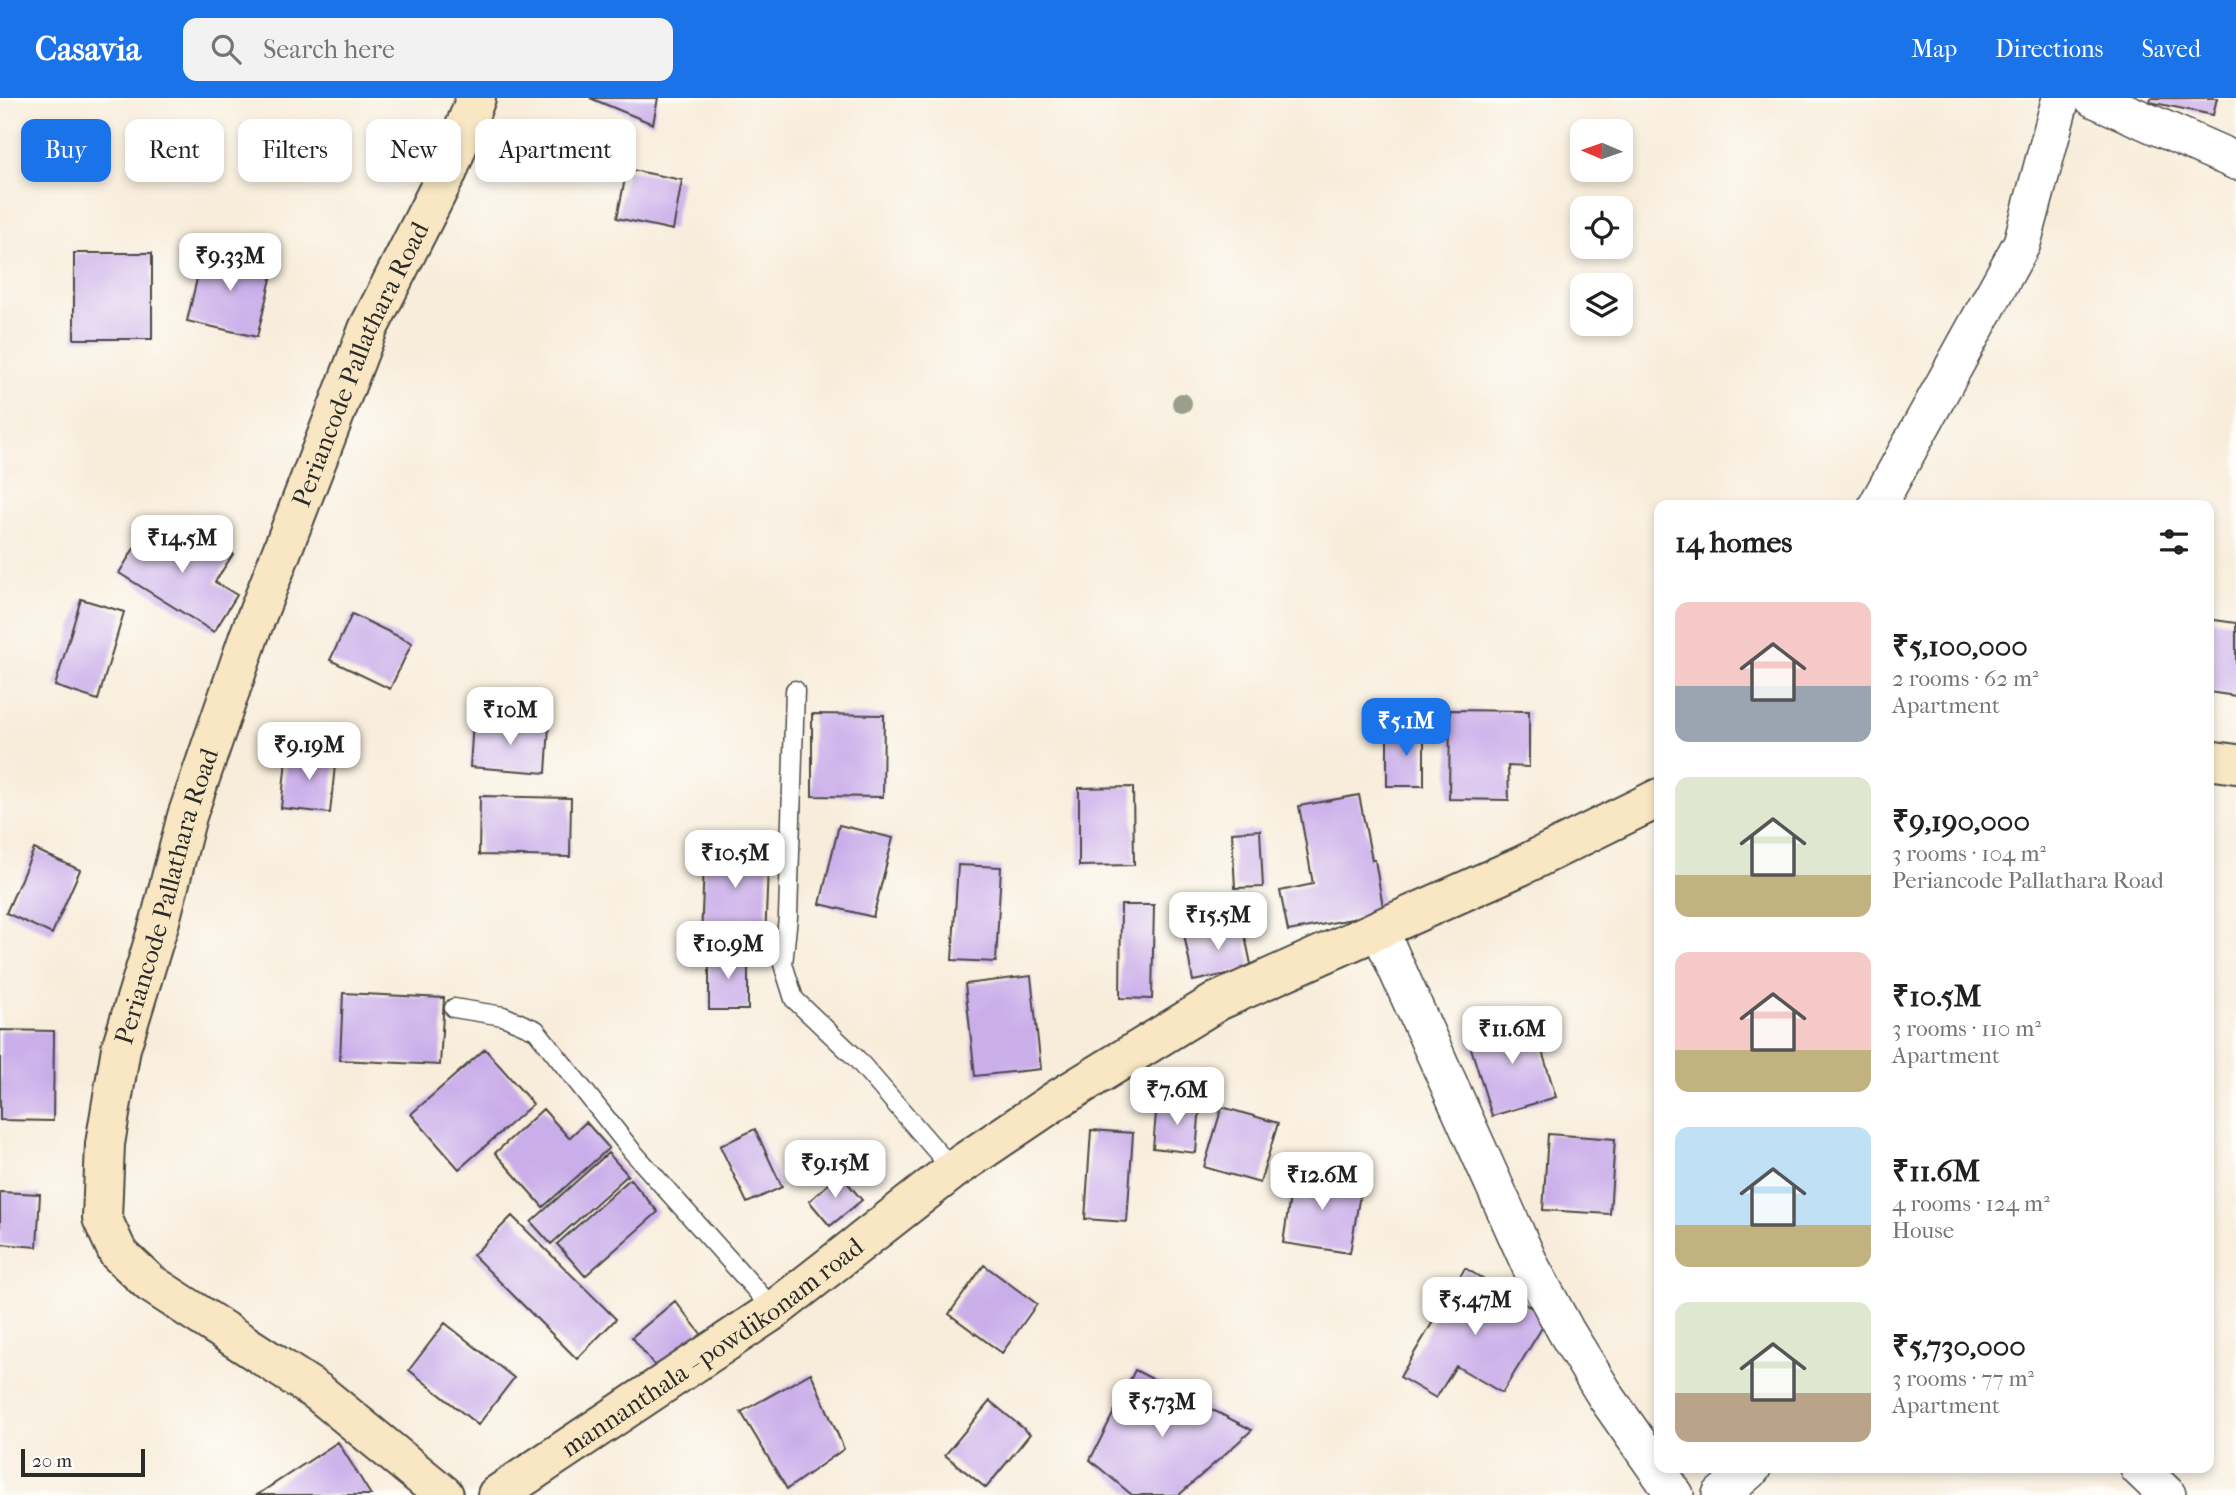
<!DOCTYPE html>
<html lang="en">
<head>
<meta charset="utf-8">
<style>
  body { margin:0; font-family:"IM FELL French Canon",serif; background:#f2f2f2; color:#202124; height:100vh; display:flex; flex-direction:column; font-size:26px; white-space:nowrap }
  * { box-sizing:border-box; margin:0 }
  p { font-size:23px; color:#757577 }
  .icon { flex:none; width:38px; height:38px; fill:none; stroke:currentColor; stroke-width:2; stroke-linecap:round; stroke-linejoin:round }
  .map { position:relative; flex:1; overflow:hidden }
  .details { position:absolute; left:1654px; top:402px; width:560px; height:973px; display:flex; flex-direction:column; background:#fff; border-radius:14px; box-shadow:0 4px 10px #0003 }
  .details>* { flex:none }
  .banner { position:absolute; left:21px; top:21px; width:665px; height:63px; display:flex; gap:14px }
  .needle { width:46px; rotate:272deg }
  .fabs { position:absolute; left:1570px; top:21px; display:grid; gap:14px }
  .fabs a { display:grid; place-items:center; width:63px; height:63px; border-radius:14px; background:#fff; box-shadow:0 4px 10px #0003; font-size:35px }
  .scale { position:absolute; left:21px; bottom:18px; width:124px; box-sizing:border-box; padding-left:7px; border:4px solid #2b2b2b; border-top:0; font-size:19px; line-height:24px; white-space:nowrap; color:#2b2b2b; -webkit-text-stroke:5px #fdfcf7; paint-order:stroke }
  .price { position:absolute; translate:-50% -60px; padding:0 16px; border-radius:14px; background:#fff; color:#222; font-size:23px; line-height:46px; filter:drop-shadow(0 2px 4px #0008) }
  .price::after { content:''; position:absolute; left:50%; top:42px; width:21px; height:16px; margin-left:-10px; background:inherit; clip-path:polygon(0 0,100% 0,50% 100%) }
  .price.current { background:#1a73e8; color:#fff }
  ul { padding:0; list-style:none }
  li { display:flex; align-items:center; gap:21px; height:175px; padding:0 21px }
  li span { display:grid; place-items:center; flex:none; width:196px; height:140px; border-radius:14px; color:#555 }
  li>.icon { margin-inline-start:auto }
  span .icon { width:84px; height:84px; fill:#fffc; stroke-width:1 }
  li b { font-size:30px }
  h2 { display:flex; justify-content:space-between; align-items:center; height:84px; padding:0 21px; font-size:30px }
  .chip { padding:0 24px; border-radius:14px; background:#fff; box-shadow:0 4px 10px #0003; font-size:24px; line-height:63px }
  .chip.current { background:#1a73e8; color:#fff }
  header { display:flex; align-items:center; gap:42px; box-sizing:border-box; height:98px; padding:0 35px; background:#1a73e8; color:#fff }
  header strong { font-size:33px }
  nav { display:flex; gap:38px; margin-inline-start:auto; font-size:24px }
  .search { width:490px; height:63px; background:#f2f2f2; display:flex; align-items:center; gap:18px; box-sizing:border-box; padding:0 24px; border-radius:14px; color:#757577; font-size:26px }
  .map>svg:first-child { display:block }
  .building { fill:#caaeea }
  .lines { fill:none; stroke-linecap:round; stroke-linejoin:round }
  .service-casing { stroke:#4a4845; stroke-width:21 }
  .minor-casing { stroke:#4a4845; stroke-width:40 }
  .secondary-casing { stroke:#4a4845; stroke-width:42 }
  .service { stroke:#fff; stroke-width:18 }
  .minor { stroke:#fff; stroke-width:37 }
  .secondary { stroke:#f9e7c3; stroke-width:38 }
  .tree { fill:#999f8b }
  .labels { text-anchor:middle; stroke-width:5; stroke-linejoin:round; paint-order:stroke }
  .street-label { font-size:26px; fill:#2b2b2b; stroke:#fdfcf7 }
</style>
</head>
<body>
<header>
<strong>Casavia</strong>
<div class="search"><svg class="icon" aria-label="search" viewBox="0 0 24 24"><circle cx="10" cy="10" r="6"/><path d="M15 15l6 6"/></svg>Search here</div>
<nav><a>Map</a><a>Directions</a><a>Saved</a></nav>
</header>
<div class="map">
<svg width="2236" height="1397" viewBox="0 0 2236 1397">
  <rect width="100%" height="100%" fill="#fdfcf7"/>
  <filter id="ink" filterUnits="userSpaceOnUse"><feTurbulence type="fractalNoise" baseFrequency=".0143" numOctaves="2"/><feDisplacementMap in="SourceGraphic" scale="14" xChannelSelector="R" yChannelSelector="G"/><feConvolveMatrix kernelMatrix="1 2 1 2 8 2 1 2 1" color-interpolation-filters="sRGB"/></filter>
  <filter id="wash" filterUnits="userSpaceOnUse"><feTurbulence type="fractalNoise" baseFrequency=".00686" numOctaves="4" result="noise"/><feDisplacementMap in="SourceGraphic" scale="28" xChannelSelector="R" yChannelSelector="G"/><feGaussianBlur stdDeviation="1.57" result="paint"/><feColorMatrix in="noise" values="0 0 0 0 0 0 0 0 0 0 0 0 0 0 0 0 0 1.4 0 .05"/><feComposite in="paint" operator="in"/></filter>
  <g filter="url(#wash)">
    <rect width="100%" height="100%" fill="#f8eddb"/>
    <g id="blocks">
      <path class="building" d="M 590,0 L 658,0 L 653,26 Z
        M 2151,0 L 2217,0 L 2213,17 L 2150,4 Z
        M 627,71 L 682,82 L 673,132 L 617,120 Z
        M 204,151 L 274,168 L 257,239 L 187,223 Z
        M 74,155 L 152,155 L 152,241 L 74,241 Z
        M 150,424 L 196,452 L 205,438 L 233,456 L 215,484 L 237,497 L 214,534 L 119,475 Z
        M 81,501 L 124,514 L 98,602 L 55,588 Z
        M 352,516 L 412,545 L 390,591 L 330,562 Z
        M 2208,521 L 2236,525 L 2236,598 L 2208,594 Z
        M 1450,612 L 1529,613 L 1529,669 L 1508,668 L 1509,702 L 1449,701 Z
        M 812,616 L 884,617 L 883,699 L 812,698 Z
        M 473,623 L 549,628 L 546,675 L 470,669 Z
        M 1424,631 L 1424,688 L 1387,688 L 1387,632 Z
        M 287,653 L 336,658 L 330,715 L 281,710 Z
        M 1133,689 L 1134,767 L 1079,768 L 1079,690 Z
        M 1359,697 L 1372,762 L 1375,762 L 1384,815 L 1288,833 L 1280,793 L 1313,786 L 1299,708 Z
        M 480,698 L 571,700 L 570,759 L 479,757 Z
        M 839,727 L 893,740 L 873,819 L 820,806 Z
        M 1260,732 L 1263,789 L 1235,790 L 1232,734 Z
        M 705,740 L 769,743 L 765,844 L 701,841 Z
        M 34,751 L 80,772 L 52,836 L 6,815 Z
        M 958,767 L 1001,769 L 996,864 L 952,862 Z
        M 1121,807 L 1154,807 L 1152,901 L 1120,900 Z
        M 1242,824 L 1252,871 L 1193,883 L 1184,836 Z
        M 709,854 L 748,855 L 748,912 L 709,912 Z
        M 1031,878 L 1041,971 L 975,978 L 965,886 Z
        M 343,895 L 444,900 L 440,967 L 340,962 Z
        M 1531,917 L 1556,999 L 1492,1018 L 1467,937 Z
        M 0,932 L 54,933 L 53,1023 L 0,1022 Z
        M 485,951 L 533,1006 L 459,1071 L 411,1016 Z
        M 1157,1003 L 1200,1007 L 1196,1055 L 1153,1050 Z
        M 1222,1009 L 1278,1025 L 1260,1085 L 1204,1069 Z
        M 543,1011 L 569,1040 L 586,1024 L 609,1050 L 543,1109 L 495,1055 Z
        M 755,1031 L 782,1089 L 747,1105 L 720,1048 Z
        M 1091,1032 L 1133,1035 L 1127,1124 L 1085,1121 Z
        M 1548,1036 L 1615,1041 L 1610,1116 L 1543,1112 Z
        M 608,1055 L 628,1077 L 551,1146 L 531,1124 Z
        M 1294,1072 L 1362,1084 L 1350,1155 L 1283,1145 Z
        M 840,1076 L 862,1102 L 830,1128 L 809,1103 Z
        M 630,1081 L 658,1114 L 585,1178 L 557,1146 Z
        M 0,1094 L 40,1096 L 37,1149 L 0,1146 Z
        M 512,1118 L 616,1221 L 577,1261 L 473,1157 Z
        M 984,1167 L 1037,1206 L 1002,1255 L 949,1216 Z
        M 1465,1170 L 1548,1220 L 1502,1295 L 1456,1268 L 1436,1300 L 1400,1279 Z
        M 675,1203 L 702,1237 L 659,1273 L 632,1239 Z
        M 445,1225 L 514,1280 L 478,1327 L 409,1272 Z
        M 1135,1272 L 1252,1332 L 1179,1397 L 1132,1397 L 1090,1362 Z
        M 811,1275 L 844,1351 L 787,1391 L 741,1314 Z
        M 990,1303 L 1030,1336 L 986,1390 L 945,1357 Z
        M 338,1344 L 371,1397 L 257,1397 Z"/>
    </g>
  </g>
  <g filter="url(#ink)">
    <use href="#blocks" fill-opacity="0" stroke="#4a4845" stroke-width="2"/>
    <g class="lines">
      <defs>
        <path id="service" d="M 795,592 L 788,819 L 783,866 L 794,901 L 856,960 L 953,1072
          M 454,910 L 503,918 L 536,932 L 632,1053 L 774,1212"/>
        <path id="minor" d="M 2093,0 L 2236,63
          M 1877,408 L 2022,145 L 2061,0
          M 1379,831 L 1531,1169 L 1567,1235 L 1607,1300 L 1675,1397
          M 2139,1370 L 2167,1397
          M 1721,1397 L 1752,1370"/>
        <g id="secondary">
          <path d="M 2208,662 L 2236,666"/>
          <path id="s1" d="M 444,1397 L 318,1294 L 150,1185 L 118,1155 L 102,1120 L 105,1046 L 121,950 L 160,823 L 187,718 L 249,538 L 368,231 L 448,73 L 476,0"/>
          <path id="s2" d="M 497,1397 L 774,1212 L 953,1072 L 1058,1001 L 1218,903 L 1521,768 L 1659,700"/>
        </g>
      </defs>
      <use href="#service" class="service-casing"/>
      <use href="#minor" class="minor-casing"/>
      <use href="#secondary" class="secondary-casing"/>
      <use href="#service" class="service"/>
      <use href="#minor" class="minor"/>
      <use href="#secondary" class="secondary"/>
    </g>
    <circle class="tree" cx="1182" cy="305" r="10"/>
  </g>
  <g class="labels">
    <g class="street-label">
      <text dy="9" stroke="none"><textPath href="#s1" startOffset="1342">Periancode Pallathara Road</textPath></text>
      <text dy="9" stroke="none"><textPath href="#s1" startOffset="775">Periancode Pallathara Road</textPath></text>
      <text dy="9" stroke="none"><textPath href="#s2" startOffset="261">mannanthala - powdikonam road</textPath></text>
    </g>
  </g>
</svg>
<div class="fabs">
<a><svg class="needle" viewBox="-14 -14 28 28"><path d="M0-13l5 13h-10z" fill="#e53935"/><path d="M0 13l5-13h-10z" fill="#757577"/></svg></a>
<a><svg class="icon" aria-label="locate" viewBox="0 0 24 24"><circle cx="12" cy="12" r="6"/><path d="M12 2v4M12 18v4M2 12h4M18 12h4"/></svg></a>
<a><svg class="icon" aria-label="layers" viewBox="0 0 24 24"><path d="M12 4l9 5-9 5-9-5zM3 14l9 5 9-5"/></svg></a>
</div>
<div class="scale">20 m</div>
<b class="price" style="left:230px;top:195px">₹9.33M</b>
<b class="price" style="left:182px;top:477px">₹14.5M</b>
<b class="price" style="left:510px;top:649px">₹10M</b>
<b class="price current" style="left:1406px;top:660px">₹5.1M</b>
<b class="price" style="left:309px;top:684px">₹9.19M</b>
<b class="price" style="left:735px;top:792px">₹10.5M</b>
<b class="price" style="left:1218px;top:854px">₹15.5M</b>
<b class="price" style="left:728px;top:883px">₹10.9M</b>
<b class="price" style="left:1512px;top:968px">₹11.6M</b>
<b class="price" style="left:1177px;top:1029px">₹7.6M</b>
<b class="price" style="left:835px;top:1102px">₹9.15M</b>
<b class="price" style="left:1322px;top:1114px">₹12.6M</b>
<b class="price" style="left:1475px;top:1239px">₹5.47M</b>
<b class="price" style="left:1162px;top:1341px">₹5.73M</b>
<div class="banner">
<a class="chip current">Buy</a>
<a class="chip">Rent</a>
<a class="chip">Filters</a>
<a class="chip">New</a>
<a class="chip">Apartment</a>
</div>
<section class="details">
<h2>14 homes<svg class="icon" aria-label="filters" viewBox="0 0 24 24"><path d="M4 7h16M4 17h16"/><circle cx="9" cy="7" r="2"/><circle cx="15" cy="17" r="2"/></svg></h2>
<ul>
<li><span style="background:linear-gradient(#f6c9c9 60%,#9aa5b1 0)"><svg class="icon" aria-label="home" viewBox="0 0 24 24"><path d="M3 11l9-7 9 7M6 9v11h12V9"/></svg></span><div><b>₹5,100,000</b><p>2 rooms · 62 m²</p><p>Apartment</p></div></li>
<li><span style="background:linear-gradient(#dfe7d0 70%,#c2b280 0)"><svg class="icon" aria-label="home" viewBox="0 0 24 24"><path d="M3 11l9-7 9 7M6 9v11h12V9"/></svg></span><div><b>₹9,190,000</b><p>3 rooms · 104 m²</p><p>Periancode Pallathara Road</p></div></li>
<li><span style="background:linear-gradient(#f6c9c9 70%,#c2b280 0)"><svg class="icon" aria-label="home" viewBox="0 0 24 24"><path d="M3 11l9-7 9 7M6 9v11h12V9"/></svg></span><div><b>₹10.5M</b><p>3 rooms · 110 m²</p><p>Apartment</p></div></li>
<li><span style="background:linear-gradient(#bfe0f5 70%,#c2b280 0)"><svg class="icon" aria-label="home" viewBox="0 0 24 24"><path d="M3 11l9-7 9 7M6 9v11h12V9"/></svg></span><div><b>₹11.6M</b><p>4 rooms · 124 m²</p><p>House</p></div></li>
<li><span style="background:linear-gradient(#dfe7d0 65%,#b9a48a 0)"><svg class="icon" aria-label="home" viewBox="0 0 24 24"><path d="M3 11l9-7 9 7M6 9v11h12V9"/></svg></span><div><b>₹5,730,000</b><p>3 rooms · 77 m²</p><p>Apartment</p></div></li>
</ul>
</section>
</div>
</body>
</html>
